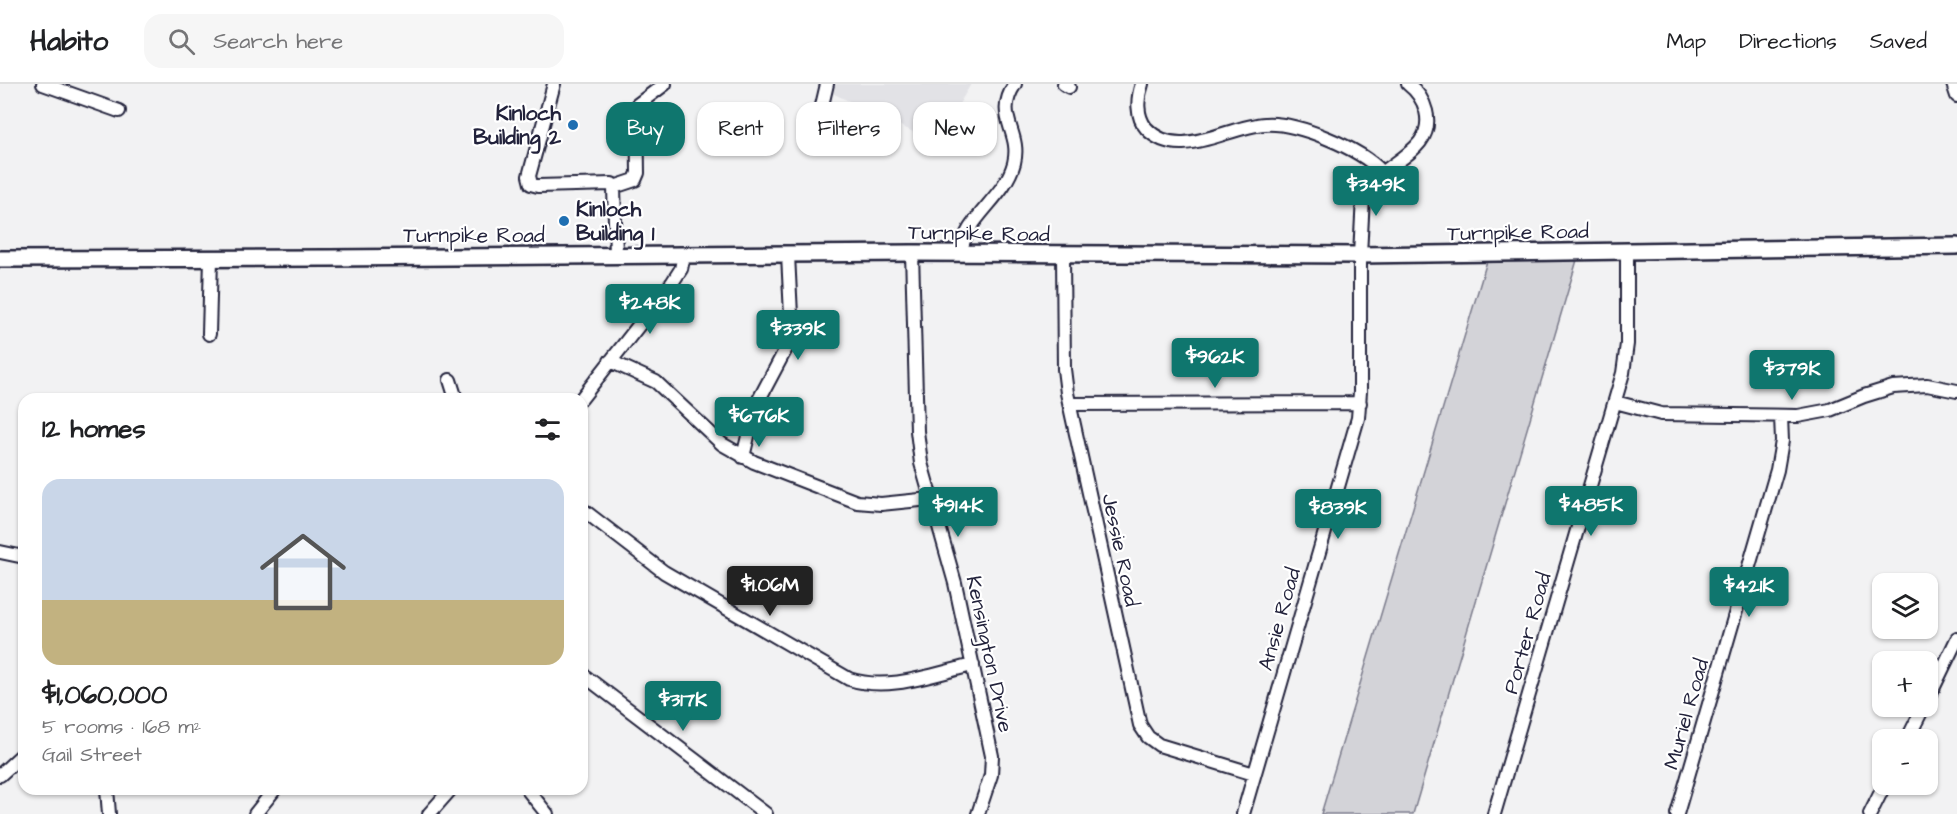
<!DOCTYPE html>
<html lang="en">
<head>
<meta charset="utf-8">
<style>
  body { margin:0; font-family:"Architects Daughter",sans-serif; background:#f6f6f6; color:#202124; height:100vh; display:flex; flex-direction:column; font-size:22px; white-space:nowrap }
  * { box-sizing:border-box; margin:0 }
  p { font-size:20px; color:#757577 }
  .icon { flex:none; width:33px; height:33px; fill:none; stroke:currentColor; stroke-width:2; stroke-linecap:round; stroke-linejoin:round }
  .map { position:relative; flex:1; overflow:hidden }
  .drawer { position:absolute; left:18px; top:309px; width:570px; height:402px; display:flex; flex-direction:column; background:#fff; border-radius:18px; box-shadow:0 2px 4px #0004 }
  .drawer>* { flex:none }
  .guide { position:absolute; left:606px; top:18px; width:570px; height:54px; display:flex; gap:12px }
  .buttons { position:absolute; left:1872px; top:489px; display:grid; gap:12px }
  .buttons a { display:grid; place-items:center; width:66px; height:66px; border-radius:12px; background:#fff; box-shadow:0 2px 4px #0004; font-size:30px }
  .price { position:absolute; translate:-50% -51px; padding:0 14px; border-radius:6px; background:#0f766e; color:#fff; font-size:20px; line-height:39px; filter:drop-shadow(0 2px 3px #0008) }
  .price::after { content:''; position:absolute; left:50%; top:36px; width:18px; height:14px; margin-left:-9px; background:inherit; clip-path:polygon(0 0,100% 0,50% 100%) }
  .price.active { background:#222; color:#fff }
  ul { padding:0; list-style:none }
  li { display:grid; align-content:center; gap:12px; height:318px; padding:0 24px }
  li+li { border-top:2px solid #e0e0e0 }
  li span { display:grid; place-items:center; height:186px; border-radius:18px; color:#555 }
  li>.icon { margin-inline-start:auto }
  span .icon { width:108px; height:108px; fill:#fffc; stroke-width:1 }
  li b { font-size:26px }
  h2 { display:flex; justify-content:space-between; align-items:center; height:72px; padding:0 24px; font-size:26px }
  .tag { padding:0 21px; border-radius:18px; background:#fff; box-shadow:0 2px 4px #0004; font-size:21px; line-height:54px }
  .tag.active { background:#0f766e; color:#fff }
  header { display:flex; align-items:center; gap:36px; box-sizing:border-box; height:84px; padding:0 30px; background:#fff; border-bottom:2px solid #e0e0e0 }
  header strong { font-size:28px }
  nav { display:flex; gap:33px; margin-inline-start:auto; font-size:21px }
  .search { width:420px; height:54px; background:#f6f6f6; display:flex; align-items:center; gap:15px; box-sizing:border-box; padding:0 21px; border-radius:18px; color:#757577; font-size:22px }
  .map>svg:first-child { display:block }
  .built { fill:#e2e2e6 }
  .green { fill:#d3d3d8; stroke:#7a7a8a; stroke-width:1.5 }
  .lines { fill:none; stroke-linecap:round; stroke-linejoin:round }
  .minor-casing { stroke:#22223b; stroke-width:16 }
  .major-casing { stroke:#22223b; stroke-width:20 }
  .minor { stroke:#fff; stroke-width:12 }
  .major { stroke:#fff; stroke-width:15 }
  .poi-dot { fill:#1f6fb2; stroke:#fff; stroke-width:2 }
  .labels { text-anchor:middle; stroke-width:4.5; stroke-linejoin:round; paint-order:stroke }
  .poi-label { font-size:21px; font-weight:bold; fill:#22223b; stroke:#fff; text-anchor:end }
  .street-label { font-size:21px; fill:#22223b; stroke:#fff }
</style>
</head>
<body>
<header>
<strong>Habito</strong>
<div class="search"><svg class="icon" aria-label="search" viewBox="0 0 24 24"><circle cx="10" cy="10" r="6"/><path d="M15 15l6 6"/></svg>Search here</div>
<nav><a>Map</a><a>Directions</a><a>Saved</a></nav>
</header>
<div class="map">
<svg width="1957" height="730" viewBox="0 0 1957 730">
  <rect width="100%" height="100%" fill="#f2f2f3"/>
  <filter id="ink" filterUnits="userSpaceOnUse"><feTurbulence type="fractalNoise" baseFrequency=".0167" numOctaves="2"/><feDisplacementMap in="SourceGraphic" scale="12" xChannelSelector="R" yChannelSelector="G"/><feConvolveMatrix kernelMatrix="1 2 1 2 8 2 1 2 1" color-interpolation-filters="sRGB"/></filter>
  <g filter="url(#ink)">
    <path class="built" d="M 832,0 L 971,0 L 936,59 L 830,8 Z"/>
    <path class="green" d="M 1577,176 L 1413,730 L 1321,730 L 1487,177 Z"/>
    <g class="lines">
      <defs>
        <path id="minor" d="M 43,0 L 119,27
          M 554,0 L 529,92 L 531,100 L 538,102 L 612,100 L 614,103 L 635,96 L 638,89 L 637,21 L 665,0
          M 1064,0 L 1069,3
          M 1142,0 C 1137,14 1136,32 1146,44 C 1178,79 1227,42 1265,40 C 1297,38 1360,64 1382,88
          M 1953,0 L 1957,12
          M 820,30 L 827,0
          M 614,103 L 616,171
          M 912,169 L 917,347 L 921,379 L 955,499 L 992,672 L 991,691 L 978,730
          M 960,170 C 962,161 965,152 970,144 C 984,122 1007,105 1014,79 C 1022,47 993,33 1015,0
          M 1063,171 L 1064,285 L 1067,309 L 1140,641 L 1148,653 L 1159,661 L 1254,690
          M 209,250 L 211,174
          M 610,277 L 656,298 L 722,360 L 754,378 L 857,418 L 881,420 L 930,415
          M 450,296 L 456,315
          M 581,315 L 672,199 L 681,185 L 684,171
          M 1615,318 L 1661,330 L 1798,332 L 1830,326 L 1864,312 L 1893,303 L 1927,301 L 1957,307
          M 1069,320 L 1360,319
          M 743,373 L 755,323 L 789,259 L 791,231 L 788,171
          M 582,425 L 664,488 L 849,595 C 889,608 933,590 973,581
          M 0,468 L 24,473
          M 582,590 L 766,730
          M 1928,615 L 1957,555
          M 1907,656 L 1924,622
          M 0,691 L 24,669
          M 107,705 L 109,730
          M 527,705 L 547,730
          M 255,730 L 275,705
          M 429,730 L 451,705
          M 1243,730 L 1358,334 L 1360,308 L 1360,171 L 1363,113 C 1375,79 1437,71 1426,27 C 1423,15 1417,7 1408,0
          M 1494,730 L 1623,289 L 1627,260 L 1627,167
          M 1677,730 L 1777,386 L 1782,357 L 1781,332
          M 1870,730 L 1885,700"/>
        <path id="major" d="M 0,175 L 329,174 L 912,169 L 1360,171 L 1957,162"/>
      </defs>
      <use href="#minor" class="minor-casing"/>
      <use href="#major" class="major-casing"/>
      <use href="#minor" class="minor"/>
      <use href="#major" class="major"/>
    </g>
  </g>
  <g class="poi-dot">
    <circle cx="573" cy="41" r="6"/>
    <circle cx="564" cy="137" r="6"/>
  </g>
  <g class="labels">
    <g class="poi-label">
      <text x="561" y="36">Kinloch<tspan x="561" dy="24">Building 2</tspan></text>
      <text x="576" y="132" text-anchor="start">Kinloch<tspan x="576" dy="24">Building 1</tspan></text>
    </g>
    <g class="street-label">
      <text transform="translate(1518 148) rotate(-1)" y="7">Turnpike Road</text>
      <text transform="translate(979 149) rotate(1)" y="7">Turnpike Road</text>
      <text x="474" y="158">Turnpike Road</text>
      <text transform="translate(1121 466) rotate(78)" y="7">Jessie Road</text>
      <text transform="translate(1279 535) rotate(-74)" y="7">Ansie Road</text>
      <text transform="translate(1527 549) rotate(-74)" y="7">Porter Road</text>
      <text transform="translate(990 570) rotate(78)" y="7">Kensington Drive</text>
      <text transform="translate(1686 630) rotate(-74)" y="7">Muriel Road</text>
    </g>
  </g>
</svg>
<div class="buttons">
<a><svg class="icon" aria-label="layers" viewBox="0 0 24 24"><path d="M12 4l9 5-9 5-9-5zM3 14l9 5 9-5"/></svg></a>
<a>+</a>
<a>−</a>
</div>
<b class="price" style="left:1376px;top:133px">$349K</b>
<b class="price" style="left:650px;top:251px">$248K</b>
<b class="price" style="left:798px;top:277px">$339K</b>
<b class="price" style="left:1215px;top:305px">$962K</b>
<b class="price" style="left:1792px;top:317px">$379K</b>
<b class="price" style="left:759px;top:364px">$676K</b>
<b class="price" style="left:1591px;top:453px">$485K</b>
<b class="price" style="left:958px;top:454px">$914K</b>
<b class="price" style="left:1338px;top:456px">$839K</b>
<b class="price active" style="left:770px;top:533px">$1.06M</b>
<b class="price" style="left:1749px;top:534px">$421K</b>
<b class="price" style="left:683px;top:648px">$317K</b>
<div class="guide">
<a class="tag active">Buy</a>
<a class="tag">Rent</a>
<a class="tag">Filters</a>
<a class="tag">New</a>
</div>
<section class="drawer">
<h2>12 homes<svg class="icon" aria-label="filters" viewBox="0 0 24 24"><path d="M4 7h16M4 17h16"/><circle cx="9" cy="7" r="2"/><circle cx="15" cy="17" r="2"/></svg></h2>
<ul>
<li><span style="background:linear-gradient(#c9d6e8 65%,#c2b280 0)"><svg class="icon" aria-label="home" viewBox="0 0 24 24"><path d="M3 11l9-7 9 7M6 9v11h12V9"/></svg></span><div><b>$1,060,000</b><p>5 rooms · 168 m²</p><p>Gail Street</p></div></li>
</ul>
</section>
</div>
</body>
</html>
